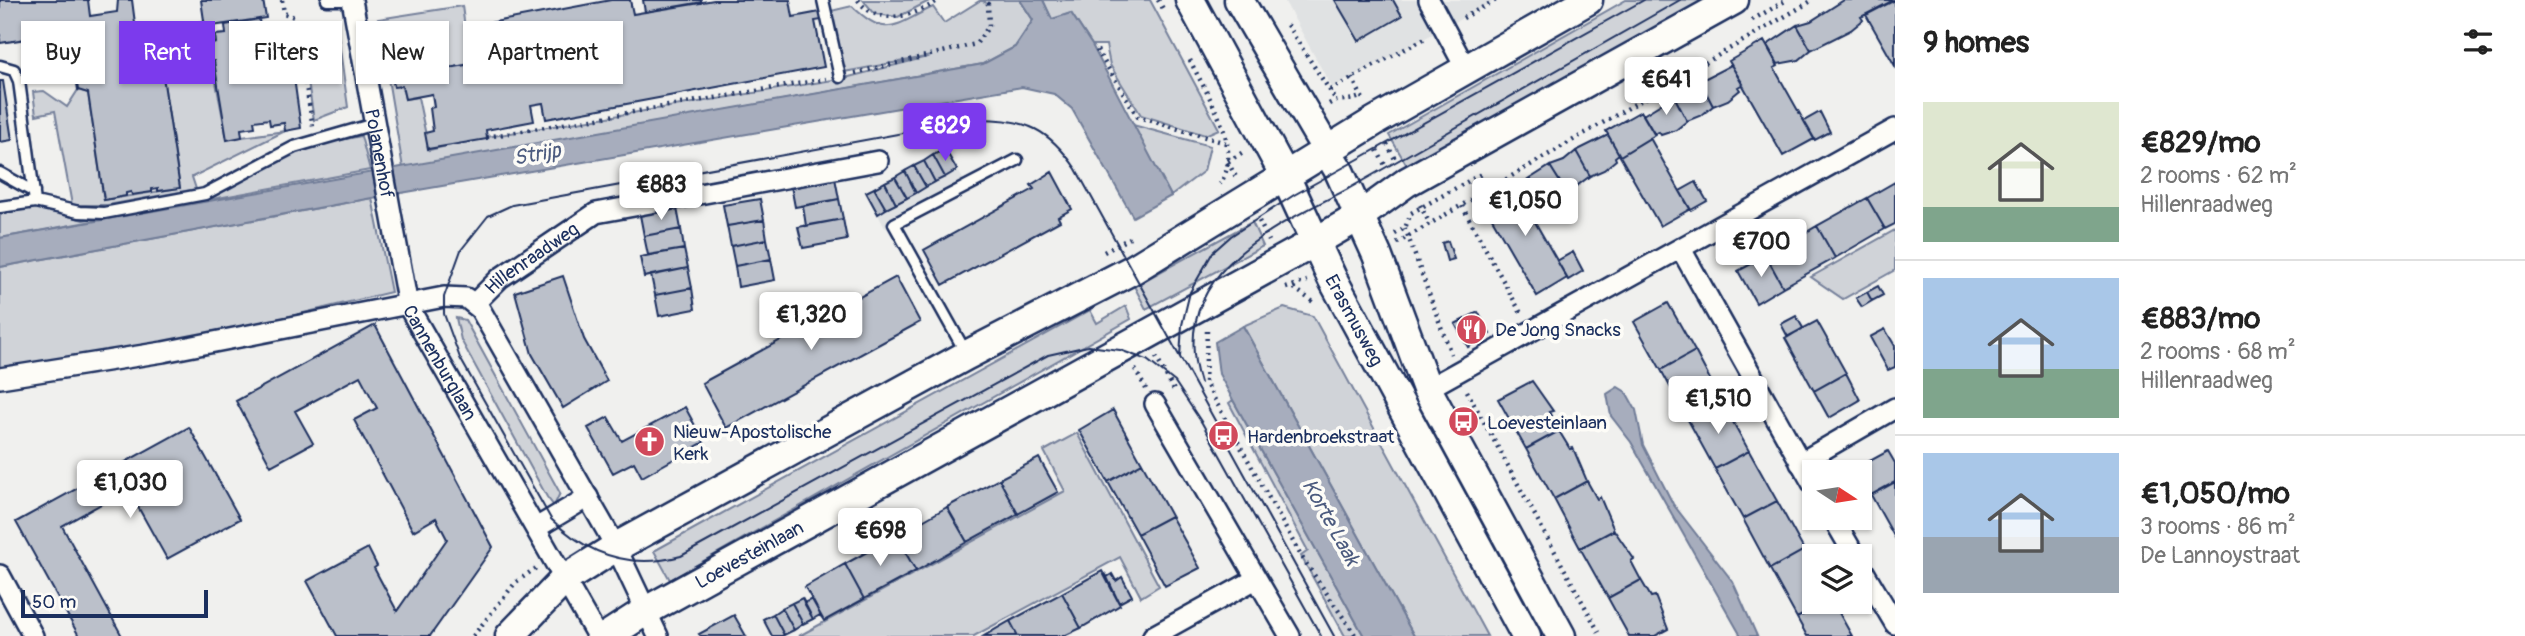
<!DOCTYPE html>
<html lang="en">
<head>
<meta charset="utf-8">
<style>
  body { margin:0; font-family:Pangolin,sans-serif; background:#f6f6f6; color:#222; height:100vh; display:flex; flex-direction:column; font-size:26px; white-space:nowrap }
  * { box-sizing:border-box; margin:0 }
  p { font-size:23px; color:#767676 }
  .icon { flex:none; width:38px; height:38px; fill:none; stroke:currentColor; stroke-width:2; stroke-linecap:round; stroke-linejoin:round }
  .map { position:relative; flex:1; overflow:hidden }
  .drawer { display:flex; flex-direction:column; background:#fff; width:630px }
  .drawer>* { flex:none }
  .top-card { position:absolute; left:21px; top:21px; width:665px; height:63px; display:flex; gap:14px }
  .needle { width:46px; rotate:102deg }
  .tools { position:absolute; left:1802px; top:460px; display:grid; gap:14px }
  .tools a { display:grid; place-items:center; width:70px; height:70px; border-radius:0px; background:#fff; box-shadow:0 2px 5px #0004; font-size:35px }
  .scale { position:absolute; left:21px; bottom:18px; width:187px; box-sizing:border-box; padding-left:7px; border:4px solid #1b2f5e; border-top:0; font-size:19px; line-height:24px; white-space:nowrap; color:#1b2f5e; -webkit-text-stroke:5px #fdfcf7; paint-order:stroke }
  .price { position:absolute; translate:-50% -60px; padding:0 16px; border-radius:7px; background:#fff; color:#222; font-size:23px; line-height:46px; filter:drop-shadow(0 2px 4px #0008) }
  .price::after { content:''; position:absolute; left:50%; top:42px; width:21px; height:16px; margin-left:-10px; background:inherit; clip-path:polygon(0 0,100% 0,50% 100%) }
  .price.selected { background:#7c3aed; color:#fff }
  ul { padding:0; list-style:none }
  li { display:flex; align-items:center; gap:21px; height:175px; padding:0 28px }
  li+li { border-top:2px solid #e0e0e0 }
  li span { display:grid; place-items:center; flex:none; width:196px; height:140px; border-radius:0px; color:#555 }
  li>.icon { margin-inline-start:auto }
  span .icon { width:84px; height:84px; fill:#fffc; stroke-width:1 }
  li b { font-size:30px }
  h2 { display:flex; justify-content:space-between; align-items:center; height:84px; padding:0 28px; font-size:30px }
  .chip { padding:0 24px; border-radius:0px; background:#fff; box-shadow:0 2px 5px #0004; font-size:24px; line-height:63px }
  .chip.selected { background:#7c3aed; color:#fff }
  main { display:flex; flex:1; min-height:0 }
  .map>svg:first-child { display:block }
  .built { fill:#e0e2e3 }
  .green { fill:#d0d3d8; stroke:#76819b; stroke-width:2 }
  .water { fill:#a7adbd; stroke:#6f7b97; stroke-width:2 }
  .building { fill:#bbc0ca; stroke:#1b2f5e; stroke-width:2 }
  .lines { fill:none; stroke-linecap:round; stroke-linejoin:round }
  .lane-casing { stroke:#1b2f5e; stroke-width:15 }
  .street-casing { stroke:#1b2f5e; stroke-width:24 }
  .secondary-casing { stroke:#1b2f5e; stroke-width:33 }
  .path { stroke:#1b2f5e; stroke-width:4.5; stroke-dasharray:2 5; stroke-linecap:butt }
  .lane { stroke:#fdfcf7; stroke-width:10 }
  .street { stroke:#fdfcf7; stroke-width:19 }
  .secondary { stroke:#fdfcf7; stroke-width:28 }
  .tram { stroke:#1b2f5e; stroke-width:2 }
  .labels { text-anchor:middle; stroke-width:7; stroke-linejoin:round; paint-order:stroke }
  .street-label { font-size:19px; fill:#1b2f5e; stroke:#fdfcf7 }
  .poi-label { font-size:19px; fill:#1b2f5e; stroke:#fdfcf7; text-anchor:start }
  .water-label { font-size:21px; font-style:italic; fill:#4c5b7f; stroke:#fdfcf7 }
</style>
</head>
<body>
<main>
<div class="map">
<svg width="1895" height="636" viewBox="0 0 1895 636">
  <rect width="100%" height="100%" fill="#f0f0ee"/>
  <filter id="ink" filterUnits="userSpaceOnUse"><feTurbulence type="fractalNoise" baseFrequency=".0143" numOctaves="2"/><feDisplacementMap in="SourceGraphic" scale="14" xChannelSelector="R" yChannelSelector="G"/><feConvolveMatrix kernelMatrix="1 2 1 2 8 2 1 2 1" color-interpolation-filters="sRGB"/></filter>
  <g filter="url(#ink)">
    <path class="built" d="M 1284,0 L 1496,0 L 1332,88 Z
      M 945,148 L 967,186 L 885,228 L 866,192 Z"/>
    <path class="green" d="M 863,0 L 931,0 L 898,17 L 875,14 Z
      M 981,0 L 986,3 L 984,0 L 1020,0 L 1033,20 L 1015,47 L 983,64 L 403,168 L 378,19 L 462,6 L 470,64 L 449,68 L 447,60 L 391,71 L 402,86 L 405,99 L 418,97 L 429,150 L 487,137 L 845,78 L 931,56 L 844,72 L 831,11 L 852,6 C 887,40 894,25 933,7 L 944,23 Z
      M 1043,0 L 1150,0 L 1219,129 L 1205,135 L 1141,115 L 1110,65 L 1106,45 L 1092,45 L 1071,13 L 1052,20 Z
      M 1626,0 L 1706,0 L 1409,169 L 1389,135 Z
      M 204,21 L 227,139 L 285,131 L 192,177 L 196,189 L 108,205 L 72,205 L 55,111 L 36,115 L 33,92 L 44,91 L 67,107 L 78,90 L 88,93 L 104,200 L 180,188 L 160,57 L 170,51 L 167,26 Z
      M 337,28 L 348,107 L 314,120 L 301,37 Z
      M 1133,125 L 1210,146 L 1204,171 L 1171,196 Z
      M 361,136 L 370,170 L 0,238 L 0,208 L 37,206 L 83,220 L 210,197 L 296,152 L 316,145 Z
      M 372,198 L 391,292 L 161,347 L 0,375 L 0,267 Z
      M 1252,222 L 1263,246 L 1146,309 L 1134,286 Z
      M 1895,230 L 1895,270 L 1843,299 L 1811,277 Z
      M 1126,306 L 1131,319 L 670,580 L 654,551 L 1090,310 L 1097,323 Z
      M 1284,308 L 1313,316 L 1487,636 L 1414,636 L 1243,326 Z
      M 456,318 L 465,320 L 560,493 L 554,506 L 547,497 L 461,340 Z
      M 1233,400 L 1364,636 L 1345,636 L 1301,556 L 1308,551 L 1229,403 Z
      M 1077,433 L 1159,586 L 1141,597 L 1120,557 L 974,636 L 799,636 L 1065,491 L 1044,451 Z"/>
    <path class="water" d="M 1020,0 L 1043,0 L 1052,19 L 1071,13 L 1092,45 L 1171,196 L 1133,217 L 1072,109 L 1054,94 L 1022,87 L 372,198 L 0,267 L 0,238 L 983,64 L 1015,47 L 1033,20 Z
      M 1243,326 L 1414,636 L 1364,636 L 1233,400 L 1219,374 L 1215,342 Z
      M 1618,387 L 1626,392 L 1636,410 L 1643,445 L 1673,504 L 1733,582 L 1757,636 L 1741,636 L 1631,442 L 1611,416 L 1607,394 Z"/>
    <path class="building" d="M 0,0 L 88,0 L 90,16 L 117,12 L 118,0 L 132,0 L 136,31 L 167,26 L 170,51 L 167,56 L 160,57 L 180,188 L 158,191 L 158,188 L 152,189 L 152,192 L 132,195 L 131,192 L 126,193 L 126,196 L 104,200 L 88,93 L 78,90 L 71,45 L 79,40 L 78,31 L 0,43 Z
      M 201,0 L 263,0 L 266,18 L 205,27 Z
      M 630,0 L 633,14 L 714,0 L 790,0 L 793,17 L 820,12 L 822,20 L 815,21 L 824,67 L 546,119 L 543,103 L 531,105 L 534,121 L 486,130 L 487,139 L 428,149 L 425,133 L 433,131 L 430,108 L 434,107 L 432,94 L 405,99 L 402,86 L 394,87 L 391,71 L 448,60 L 449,68 L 498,59 L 499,69 L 509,67 L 506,51 L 494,53 L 489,23 L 611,0 Z
      M 643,0 L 701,0 L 701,3 L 645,12 Z
      M 1335,0 L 1393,0 L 1402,16 L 1359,41 Z
      M 1844,0 L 1894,0 L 1861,17 L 1863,20 L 1851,30 L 1811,50 L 1797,25 L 1811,21 Z
      M 1895,0 L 1895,66 L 1866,15 Z
      M 259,19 L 260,28 L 281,25 L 284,50 L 290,49 L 301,128 L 285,131 L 284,123 L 270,125 L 269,119 L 254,121 L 255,127 L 241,129 L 242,137 L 227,140 L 214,61 L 211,61 L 208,45 L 216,43 L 215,35 L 226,34 L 225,25 Z
      M 1797,25 L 1811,50 L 1799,60 L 1778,64 L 1767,45 Z
      M 1764,41 L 1778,66 L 1774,68 L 1814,139 L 1783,156 L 1729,61 Z
      M 1731,65 L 1743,84 L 1738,87 L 1740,90 L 1728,100 L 1713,106 L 1700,81 Z
      M 0,81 L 3,81 L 12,140 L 0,142 Z
      M 1700,81 L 1713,106 L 1702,115 L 1687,121 L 1674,96 L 1688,91 Z
      M 1674,96 L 1687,121 L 1676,130 L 1661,135 L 1659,132 L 1654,134 L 1643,115 Z
      M 1641,111 L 1655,135 L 1620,156 L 1606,131 Z
      M 1820,112 L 1830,132 L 1815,140 L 1804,121 Z
      M 1608,135 L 1619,154 L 1615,157 L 1616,160 L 1604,170 L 1590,176 L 1576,151 Z
      M 1650,138 L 1690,209 L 1660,226 L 1620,156 Z
      M 945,149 L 957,170 L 945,177 L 933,155 Z
      M 1576,151 L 1590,176 L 1578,185 L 1565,190 L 1550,166 L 1564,161 Z
      M 933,155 L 945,177 L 935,182 L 924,161 Z
      M 924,161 L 935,182 L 926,187 L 914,166 Z
      M 914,166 L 926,187 L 916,193 L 905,171 Z
      M 1550,166 L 1565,190 L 1552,200 L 1531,204 L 1520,185 Z
      M 905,171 L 916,193 L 907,198 L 895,177 Z
      M 1052,172 L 1072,209 L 1058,217 L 1060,221 L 943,285 L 924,250 L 1034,189 L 1031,185 Z
      M 895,177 L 907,198 L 896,204 L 885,182 Z
      M 835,178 L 839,199 L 795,207 L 791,186 Z
      M 1518,181 L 1532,206 L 1527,208 L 1567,278 L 1537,296 L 1482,201 Z
      M 885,182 L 896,204 L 886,209 L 874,188 Z
      M 1696,182 L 1707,201 L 1691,210 L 1680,191 Z
      M 1895,182 L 1895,224 L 1885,229 L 1867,198 Z
      M 874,188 L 886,209 L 878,214 L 866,192 Z
      M 1867,198 L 1885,229 L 1835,258 L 1817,226 Z
      M 760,199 L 764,220 L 727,226 L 723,205 Z
      M 839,199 L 843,219 L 806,226 L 803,206 Z
      M 677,208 L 681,229 L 644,236 L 640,215 Z
      M 843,219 L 847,240 L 803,248 L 798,227 Z
      M 764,220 L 767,239 L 731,246 L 727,226 Z
      M 1817,226 L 1835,258 L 1783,287 L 1766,256 Z
      M 681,229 L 684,249 L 648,255 L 644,236 Z
      M 767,239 L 771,259 L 735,266 L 731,246 Z
      M 1448,241 L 1454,259 L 1447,261 L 1442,243 Z
      M 684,249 L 688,268 L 644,277 L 640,257 Z
      M 1573,252 L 1583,271 L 1568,280 L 1557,261 Z
      M 1766,256 L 1783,287 L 1756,303 L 1738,271 Z
      M 771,259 L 775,280 L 738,287 L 735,266 Z
      M 688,268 L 692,288 L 655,295 L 651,275 Z
      M 563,276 L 584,339 L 607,381 L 563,408 L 532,354 L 515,292 Z
      M 896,277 L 920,322 L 726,428 L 702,383 Z
      M 1878,286 L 1883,295 L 1872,301 L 1867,292 Z
      M 692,288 L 695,309 L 659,316 L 655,295 Z
      M 1867,292 L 1872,301 L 1862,307 L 1856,298 Z
      M 1668,303 L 1695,351 L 1661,370 L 1634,322 Z
      M 1478,312 L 1490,334 L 1468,347 L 1455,324 Z
      M 1796,316 L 1803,328 L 1788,337 L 1781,324 Z
      M 1817,321 L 1846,373 L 1814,391 L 1785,338 Z
      M 375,325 L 493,547 L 430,636 L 337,636 L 307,581 L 368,548 L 377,566 L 374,568 L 397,611 L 447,539 L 436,518 L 413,531 L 354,420 L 377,408 L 360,376 L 295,411 L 313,443 L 271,466 L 236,401 Z
      M 1885,329 L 1895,346 L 1895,367 L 1888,370 L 1870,337 Z
      M 1695,351 L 1722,402 L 1688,420 L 1661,370 Z
      M 1846,373 L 1860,400 L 1829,418 L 1814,391 Z
      M 1532,381 L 1553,411 L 1549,412 L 1559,431 L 1526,449 L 1498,399 Z
      M 1722,402 L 1749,451 L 1715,469 L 1688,420 Z
      M 685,407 L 704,442 L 642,477 L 634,462 L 613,473 L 588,428 L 608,417 L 622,441 Z
      M 1113,410 L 1142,463 L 1108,482 L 1079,430 Z
      M 189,427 L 240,519 L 167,559 L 128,489 L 62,526 L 122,636 L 79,636 L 16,522 Z
      M 1559,431 L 1570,449 L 1573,448 L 1587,481 L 1554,499 L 1526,449 Z
      M 1749,451 L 1777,501 L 1743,519 L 1715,469 Z
      M 1888,451 L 1895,463 L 1895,482 L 1871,495 L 1857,468 Z
      M 1039,458 L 1058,492 L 1018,514 L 999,479 Z
      M 1142,463 L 1171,516 L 1137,534 L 1108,482 Z
      M 999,479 L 1018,514 L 967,542 L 947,507 Z
      M 1587,481 L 1597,499 L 1600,497 L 1614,530 L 1580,548 L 1554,499 Z
      M 1895,482 L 1895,538 L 1871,495 Z
      M 1777,501 L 1804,550 L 1770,569 L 1743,519 Z
      M 947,507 L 967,542 L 916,571 L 896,536 Z
      M 1171,516 L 1200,568 L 1165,586 L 1137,534 Z
      M 1614,530 L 1634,559 L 1631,561 L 1641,580 L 1608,598 L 1580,548 Z
      M 896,536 L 916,571 L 864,599 L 845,564 Z
      M 1804,550 L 1815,569 L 1815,602 L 1826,602 L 1797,618 L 1770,569 Z
      M 845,564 L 864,599 L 824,621 L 805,587 Z
      M 1102,571 L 1120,605 L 1081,628 L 1062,593 Z
      M 1105,573 L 1107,577 L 1112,574 L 1116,581 L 1122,577 L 1132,596 L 1119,603 Z
      M 1641,580 L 1651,597 L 1655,596 L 1668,629 L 1655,636 L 1629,636 L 1608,598 Z
      M 1062,593 L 1081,628 L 1064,636 L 1018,636 L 1010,621 Z
      M 802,598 L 813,619 L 803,624 L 792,603 Z
      M 812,599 L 822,618 L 820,615 L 813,619 L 804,603 Z
      M 1826,602 L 1833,602 L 1852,636 L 1807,636 L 1797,618 Z
      M 792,603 L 803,624 L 794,630 L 782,608 Z
      M 782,608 L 794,630 L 784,635 L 773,614 Z
      M 773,614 L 784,635 L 782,636 L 772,636 L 763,619 Z
      M 734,615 L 746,636 L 701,636 L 699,634 Z
      M 1010,621 L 1018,636 L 984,636 Z"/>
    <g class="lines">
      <defs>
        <path id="lane" d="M 327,0 L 354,0
          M 823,0 L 840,77
          M 0,66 L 14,70 L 19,81 L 35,202
          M 0,173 L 34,192
          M 0,207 L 35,202 L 79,212 L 104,213 L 205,194 L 294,147 L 374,124
          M 966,353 L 894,224 L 1017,160"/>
        <g id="street">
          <path id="s1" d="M 352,0 L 408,306 L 597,636"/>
          <path d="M 1429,0 L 1466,69"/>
          <path d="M 1681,249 L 1815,488"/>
          <path id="s2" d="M 474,304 L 500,278 L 596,213 L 878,161"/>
          <path d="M 0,378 L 163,352 L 444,297 L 466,298 L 480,309 L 616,547 L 658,636"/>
          <path d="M 1427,389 L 1895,129"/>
          <path d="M 1155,404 L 1290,636"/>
          <path d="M 1800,463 L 1895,408"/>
          <path d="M 1833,518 L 1855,556"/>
          <path d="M 536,528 L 588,497"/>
          <path d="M 1860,565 L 1895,624"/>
          <path d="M 0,575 L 33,636"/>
          <path d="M 1153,636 L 1256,579"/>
        </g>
        <g id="secondary">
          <path id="s3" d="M 1190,0 L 1285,176 L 1332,278 L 1526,636"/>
          <path d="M 1239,0 L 1339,171 L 1377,255 L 1427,389 L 1561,636"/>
          <path d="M 510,636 L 565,579 L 616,547 L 967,355 L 1132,270 L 1375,121 L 1588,0"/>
          <path id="s4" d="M 607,636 L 644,612 L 1315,242 L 1360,216 L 1407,182 L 1734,0"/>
        </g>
      </defs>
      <use href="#lane" class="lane-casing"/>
      <use href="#street" class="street-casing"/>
      <use href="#secondary" class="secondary-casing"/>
      <path class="path" d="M 282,0 L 284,13 L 294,17 L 313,127
        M 858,0 C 878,28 915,16 939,0
        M 1158,0 L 1165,12
        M 1463,18 L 1496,0
        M 1752,20 L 1787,0
        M 1287,25 L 1336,100
        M 1097,50 L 1138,117 L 1229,144
        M 1190,60 C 1206,95 1245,146 1220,184
        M 855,73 L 976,44 L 989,26 L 988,4 L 984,0
        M 1352,78 L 1363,99
        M 1330,90 L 1427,37
        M 1329,104 C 1339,98 1349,102 1360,97
        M 487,137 L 826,79
        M 1387,144 L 1396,161
        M 1377,150 L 1386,167
        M 1228,161 L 1245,151
        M 1228,162 L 1237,179
        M 1420,205 L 1430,224
        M 1462,206 L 1522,315
        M 1259,221 L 1269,241
        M 1405,228 L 1451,354
        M 1395,234 L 1405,228 L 1411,213 L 1483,173
        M 1397,243 L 1813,0
        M 1104,252 L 1130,238
        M 1286,288 L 1307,281
        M 1294,288 L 1316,304
        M 1207,331 L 1205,382 L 1301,556 L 1356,636
        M 1156,357 L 1175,392
        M 1135,369 L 1146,389
        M 1467,391 L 1601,636
        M 473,636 L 516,582 L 536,568"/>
      <use href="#lane" class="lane"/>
      <use href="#street" class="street"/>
      <use href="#secondary" class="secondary"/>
      <path class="tram" d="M 1180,357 L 1182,325 L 1190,292 L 1213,252 L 1231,236 L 1294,195 L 1644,0
        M 1200,383 C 1166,276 1270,228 1348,189 L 1680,0
        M 1321,636 L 1202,423 L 1175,382 L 1147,360 L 1120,350 L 1088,346 L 1048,355 L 681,556 C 630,570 588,555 551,519 L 460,358 L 444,314 L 444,297 L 461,250 L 488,216 L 512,205 L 979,119 C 1026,119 1049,129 1076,169 L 1334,636"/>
    </g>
  </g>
  <defs>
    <symbol id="restaurant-disc" viewBox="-11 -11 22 22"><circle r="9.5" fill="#d1495b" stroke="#fdfcf7"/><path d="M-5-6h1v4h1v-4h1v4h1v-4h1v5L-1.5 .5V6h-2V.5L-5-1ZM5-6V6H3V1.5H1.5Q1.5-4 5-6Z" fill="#fff"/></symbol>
    <symbol id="bus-disc" viewBox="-11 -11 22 22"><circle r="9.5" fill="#d1495b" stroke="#fdfcf7"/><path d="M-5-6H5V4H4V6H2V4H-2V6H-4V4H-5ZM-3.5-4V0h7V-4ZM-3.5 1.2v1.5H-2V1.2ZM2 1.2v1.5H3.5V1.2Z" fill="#fff"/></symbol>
    <symbol id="church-disc" viewBox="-11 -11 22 22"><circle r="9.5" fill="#d1495b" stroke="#fdfcf7"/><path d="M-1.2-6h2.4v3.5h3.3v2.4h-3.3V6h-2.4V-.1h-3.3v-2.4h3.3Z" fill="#fff"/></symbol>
  </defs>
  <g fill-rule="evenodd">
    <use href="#restaurant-disc" x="1454" y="312" width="35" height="35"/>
    <use href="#bus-disc" x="1446" y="404" width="35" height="35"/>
    <use href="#bus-disc" x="1206" y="418" width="35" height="35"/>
    <use href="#church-disc" x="632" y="424" width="35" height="35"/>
  </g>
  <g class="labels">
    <g class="street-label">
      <text dy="7" stroke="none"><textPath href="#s1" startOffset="156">Polanenhof</textPath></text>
      <text dy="7" stroke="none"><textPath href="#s2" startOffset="74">Hillenraadweg</textPath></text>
      <text dy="7" stroke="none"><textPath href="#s3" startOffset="360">Erasmusweg</textPath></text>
      <text dy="7" stroke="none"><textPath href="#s1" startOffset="376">Cannenburglaan</textPath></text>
      <text dy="7" stroke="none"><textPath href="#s4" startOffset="164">Loevesteinlaan</textPath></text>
    </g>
    <g class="poi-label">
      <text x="1495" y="336">De Jong Snacks</text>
      <text x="1487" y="429">Loevesteinlaan</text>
      <text x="673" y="438">Nieuw-Apostolische<tspan x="673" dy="22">Kerk</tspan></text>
      <text x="1247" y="443">Hardenbroekstraat</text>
    </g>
    <g class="water-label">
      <text transform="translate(537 154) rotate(-10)" y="7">Strijp</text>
      <text transform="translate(1331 522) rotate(61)" y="7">Korte Laak</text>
    </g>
  </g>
</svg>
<div class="tools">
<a><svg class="needle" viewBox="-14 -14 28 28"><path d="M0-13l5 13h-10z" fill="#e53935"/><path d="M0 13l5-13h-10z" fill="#767676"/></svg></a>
<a><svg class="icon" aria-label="layers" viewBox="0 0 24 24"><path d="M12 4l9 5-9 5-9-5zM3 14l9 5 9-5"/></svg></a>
</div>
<div class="scale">50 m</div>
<b class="price" style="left:1666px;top:117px">€641</b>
<b class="price selected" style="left:945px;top:163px">€829</b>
<b class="price" style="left:661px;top:222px">€883</b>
<b class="price" style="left:1525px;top:238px">€1,050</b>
<b class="price" style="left:1761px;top:279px">€700</b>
<b class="price" style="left:811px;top:352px">€1,320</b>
<b class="price" style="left:1718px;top:436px">€1,510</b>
<b class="price" style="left:130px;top:520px">€1,030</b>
<b class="price" style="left:880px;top:568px">€698</b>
<div class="top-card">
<a class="chip">Buy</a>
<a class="chip selected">Rent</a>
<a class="chip">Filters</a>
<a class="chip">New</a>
<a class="chip">Apartment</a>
</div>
</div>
<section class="drawer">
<h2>9 homes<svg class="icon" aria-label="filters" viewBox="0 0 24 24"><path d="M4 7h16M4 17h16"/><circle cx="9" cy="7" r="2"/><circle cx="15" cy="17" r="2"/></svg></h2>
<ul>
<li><span style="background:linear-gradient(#dfe7d0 75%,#7fa58c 0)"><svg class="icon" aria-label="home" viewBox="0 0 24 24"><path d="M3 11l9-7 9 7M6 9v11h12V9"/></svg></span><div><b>€829/mo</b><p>2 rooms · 62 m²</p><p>Hillenraadweg</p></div></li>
<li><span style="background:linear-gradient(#a9c7e8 65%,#7fa58c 0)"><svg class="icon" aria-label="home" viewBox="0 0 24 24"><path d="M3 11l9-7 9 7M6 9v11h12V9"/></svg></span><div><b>€883/mo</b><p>2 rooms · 68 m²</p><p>Hillenraadweg</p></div></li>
<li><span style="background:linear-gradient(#a9c7e8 60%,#9aa5b1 0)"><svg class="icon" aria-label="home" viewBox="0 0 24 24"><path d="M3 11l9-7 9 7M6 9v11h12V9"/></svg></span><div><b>€1,050/mo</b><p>3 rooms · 86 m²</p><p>De Lannoystraat</p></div></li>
</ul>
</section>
</main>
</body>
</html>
